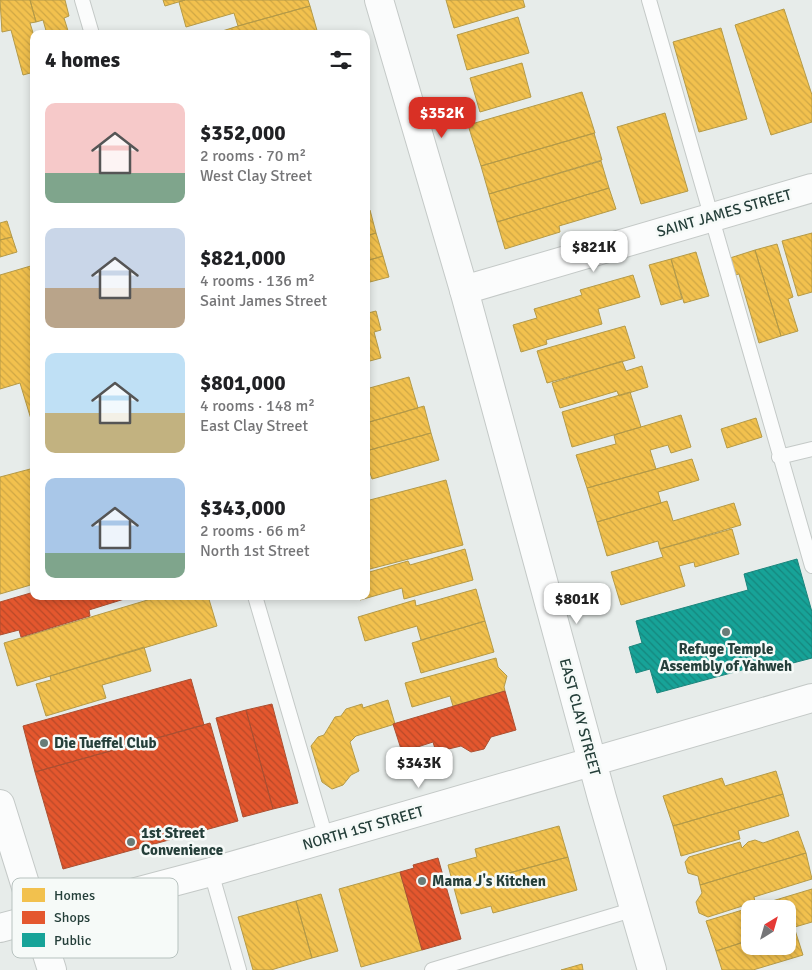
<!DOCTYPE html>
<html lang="en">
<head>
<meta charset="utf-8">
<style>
  body { margin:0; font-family:Signika,sans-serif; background:#f2f2f2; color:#202124; height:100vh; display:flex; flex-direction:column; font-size:19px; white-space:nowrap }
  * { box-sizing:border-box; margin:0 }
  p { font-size:16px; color:#757577 }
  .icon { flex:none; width:28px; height:28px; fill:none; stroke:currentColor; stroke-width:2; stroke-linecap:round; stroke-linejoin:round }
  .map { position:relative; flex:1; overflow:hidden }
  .side { position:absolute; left:30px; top:30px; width:340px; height:570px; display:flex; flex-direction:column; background:#fff; border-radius:10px; box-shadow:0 2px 8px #0003 }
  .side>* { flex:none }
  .needle { width:32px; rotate:37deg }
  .tools { position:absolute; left:741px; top:900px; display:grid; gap:10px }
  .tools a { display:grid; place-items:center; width:55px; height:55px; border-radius:10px; background:#fff; box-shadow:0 2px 8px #0003; font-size:25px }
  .price { position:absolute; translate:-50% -42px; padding:0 11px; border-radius:10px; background:#fff; color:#222; font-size:16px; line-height:32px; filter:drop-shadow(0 1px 2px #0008) }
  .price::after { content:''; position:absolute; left:50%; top:30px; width:15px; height:11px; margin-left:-8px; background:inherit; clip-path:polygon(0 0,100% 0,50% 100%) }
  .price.on { background:#d93025; color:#fff }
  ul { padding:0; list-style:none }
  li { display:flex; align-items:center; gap:15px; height:125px; padding:0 15px }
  li span { display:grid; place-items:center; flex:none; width:140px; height:100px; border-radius:10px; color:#555 }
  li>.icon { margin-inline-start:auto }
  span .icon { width:60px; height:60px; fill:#fffc; stroke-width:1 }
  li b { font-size:21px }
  h2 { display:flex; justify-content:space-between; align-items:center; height:60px; padding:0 15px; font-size:21px }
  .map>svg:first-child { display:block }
  .homes { fill:url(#homes-back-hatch); stroke:#b49a48 }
  .shops { fill:url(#shops-back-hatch); stroke:#ab5032 }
  .public { fill:url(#public-back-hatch); stroke:#1b857c }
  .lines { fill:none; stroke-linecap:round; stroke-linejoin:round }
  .service-casing { stroke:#c4c9c7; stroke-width:16 }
  .minor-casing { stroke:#c4c9c7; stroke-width:30 }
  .tertiary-casing { stroke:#c4c9c7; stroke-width:30 }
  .service { stroke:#fbfcfc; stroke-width:14 }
  .minor { stroke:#fbfcfc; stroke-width:28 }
  .tertiary { stroke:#fbfcfc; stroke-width:28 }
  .poi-dot { fill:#697c78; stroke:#f6faf8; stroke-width:2 }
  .labels { text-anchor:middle; stroke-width:5; stroke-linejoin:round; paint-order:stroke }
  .street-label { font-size:15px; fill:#253f3a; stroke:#f6faf8 }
  .poi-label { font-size:15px; font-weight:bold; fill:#253f3a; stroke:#f6faf8; text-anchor:start }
  .key { fill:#f6faf8; stroke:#b7c2bf; stroke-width:1 }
  .key-label { font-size:14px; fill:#253f3a }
</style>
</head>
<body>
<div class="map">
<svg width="812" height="970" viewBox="0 0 812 970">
  <defs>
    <pattern id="homes-back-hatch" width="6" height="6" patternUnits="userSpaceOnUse" patternTransform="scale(1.25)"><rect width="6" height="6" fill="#f2c14e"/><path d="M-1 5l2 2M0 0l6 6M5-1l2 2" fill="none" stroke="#cfa745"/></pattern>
    <pattern id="shops-back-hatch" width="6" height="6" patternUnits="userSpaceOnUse" patternTransform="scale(1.25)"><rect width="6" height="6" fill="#e4572e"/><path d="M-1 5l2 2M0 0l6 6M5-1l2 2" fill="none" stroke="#b94928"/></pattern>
    <pattern id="public-back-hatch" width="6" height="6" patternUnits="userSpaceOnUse" patternTransform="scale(1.25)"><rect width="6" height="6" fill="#17a398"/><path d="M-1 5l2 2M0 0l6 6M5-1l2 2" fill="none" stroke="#15867d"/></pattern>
  </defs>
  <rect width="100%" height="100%" fill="#e7ecea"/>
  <path class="homes" d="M 0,0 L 30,0 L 36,22 L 30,23 L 34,36 L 34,72 L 23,75 L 11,30 L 2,32 Z
    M 30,0 L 65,0 L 69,16 L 64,18 L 69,34 L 47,34 L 43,20 L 36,22 Z
    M 163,0 L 185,0 L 165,6 Z
    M 185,0 L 308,0 L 310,6 L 238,26 L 234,13 L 186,27 L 179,2 Z
    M 446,0 L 523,0 L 525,7 L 454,28 Z
    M 310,6 L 318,34 L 213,34 L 238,26 Z
    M 784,9 L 812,95 L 812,122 L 771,135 L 735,25 Z
    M 518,17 L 529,53 L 467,70 L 457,35 Z
    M 721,28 L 747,119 L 699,132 L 673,42 Z
    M 522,63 L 531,97 L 480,112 L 470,78 Z
    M 582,92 L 595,133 L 481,166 L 468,125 Z
    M 665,113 L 688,191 L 641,204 L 617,127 Z
    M 594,133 L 602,160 L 489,194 L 481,166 Z
    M 601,161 L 609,188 L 497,222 L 489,194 Z
    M 609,188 L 616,209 L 559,226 L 560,232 L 505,249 L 497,222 Z
    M 370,210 L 376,233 L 366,236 L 366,211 Z
    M 7,221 L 12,237 L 0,240 L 0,223 Z
    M 376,233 L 383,256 L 366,261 L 366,236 Z
    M 812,233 L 812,292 L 798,296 L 782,241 Z
    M 12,237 L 17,252 L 0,257 L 0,240 Z
    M 777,244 L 793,297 L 788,299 L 798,331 L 781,336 L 755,250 Z
    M 755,250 L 781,336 L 759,343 L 739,274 L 735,275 L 730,258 Z
    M 696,252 L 709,296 L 684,303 L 671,259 Z
    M 383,256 L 389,277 L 366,283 L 366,261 Z
    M 671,259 L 682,299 L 661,305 L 649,265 Z
    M 34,265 L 34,429 L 20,383 L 0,389 L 0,275 Z
    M 633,275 L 640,297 L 598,309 L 602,324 L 546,340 L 547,344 L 521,352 L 513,325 L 537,318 L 534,309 L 582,295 L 580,290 Z
    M 366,306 L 368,313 L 376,311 L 381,330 L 374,332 L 381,358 L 366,362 Z
    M 625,326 L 635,358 L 547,383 L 537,351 Z
    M 622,361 L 626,371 L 642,366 L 648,387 L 619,396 L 617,391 L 560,408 L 552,383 Z
    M 409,377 L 418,408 L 366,423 L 366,389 Z
    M 630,392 L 641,427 L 572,447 L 562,412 Z
    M 424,406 L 431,433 L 366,451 L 366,423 Z
    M 681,415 L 691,447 L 671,453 L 668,445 L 650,450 L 656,469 L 587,488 L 576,455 L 616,444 L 614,435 Z
    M 756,418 L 762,437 L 727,448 L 721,429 Z
    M 431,433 L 439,460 L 372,479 L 369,470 L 366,471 L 366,451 Z
    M 692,459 L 699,480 L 658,492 L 661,503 L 597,522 L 587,488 Z
    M 34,468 L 34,584 L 0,594 L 0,477 Z
    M 446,480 L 463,545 L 366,570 L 366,501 Z
    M 667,501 L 673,521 L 734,503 L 741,525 L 660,549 L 658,541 L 607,556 L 597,522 Z
    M 732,529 L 739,554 L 695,567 L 694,562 L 679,566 L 685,586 L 621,605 L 611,572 L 663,557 L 660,549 Z
    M 465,549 L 473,580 L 404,599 L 402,588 L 360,600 L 359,596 L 366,596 L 366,573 L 408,561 L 410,565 Z
    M 476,589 L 485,621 L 421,640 L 417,626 L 365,641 L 358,617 L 415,600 L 416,606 Z
    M 161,596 L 208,596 L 217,626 L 17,686 L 4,643 Z
    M 485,621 L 494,652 L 421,673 L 412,643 Z
    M 144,647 L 151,671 L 102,685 L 106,698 L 46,716 L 36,684 L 51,680 L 50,676 Z
    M 496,658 L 498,667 L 507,676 L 504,687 L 505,691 L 453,706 L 450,696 L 412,707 L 405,683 Z
    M 388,700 L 395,724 L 356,736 L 350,742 L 359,771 L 351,775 L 343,785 L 332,789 L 322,782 L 311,746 L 318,737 L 324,735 L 335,717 L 341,716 L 346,709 L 362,704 L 363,708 Z
    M 776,771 L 783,794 L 673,826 L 663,796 L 722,778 L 725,786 Z
    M 783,794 L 789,816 L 738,831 L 740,839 L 681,856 L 673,826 Z
    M 559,826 L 568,857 L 454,888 L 448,865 L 477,857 L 475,849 Z
    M 798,831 L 806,853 L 700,885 L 698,876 L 688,873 L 685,862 L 689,857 L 740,842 L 742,848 L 748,842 L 755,840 L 763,843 Z
    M 806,853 L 812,879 L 754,897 L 755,902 L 708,917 L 699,913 L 696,902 L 702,893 L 700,885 Z
    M 568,857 L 577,890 L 493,913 L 491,906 L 461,914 L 454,888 Z
    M 400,872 L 422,950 L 361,967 L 339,889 Z
    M 812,889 L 812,922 L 788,929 L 788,909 L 750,909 L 750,940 L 716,951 L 706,921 Z
    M 321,894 L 338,951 L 312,958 L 296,901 Z
    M 296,901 L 312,958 L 271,970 L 253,970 L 238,917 Z
    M 794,927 L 803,955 L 753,970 L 722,970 L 716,951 L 750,940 L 750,946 L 788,946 L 788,929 Z
    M 582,964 L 583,970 L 561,970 Z"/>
  <path class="shops" d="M 34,592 L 34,596 L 134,596 L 89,610 L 90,616 L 21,637 L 19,630 L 0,635 L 0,602 Z
    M 191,679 L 204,725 L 35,772 L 23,726 Z
    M 505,691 L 516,730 L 491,737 L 484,749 L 471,752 L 461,746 L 436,752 L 433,742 L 402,752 L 393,724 Z
    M 272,704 L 298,803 L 273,809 L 246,710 Z
    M 246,710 L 273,809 L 243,817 L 216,718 Z
    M 210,723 L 238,821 L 63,869 L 35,772 Z
    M 438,858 L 461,939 L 422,950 L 400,872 L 414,868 L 413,865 Z"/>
  <path class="public" d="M 797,559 L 812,612 L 812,658 L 770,669 L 768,663 L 657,693 L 650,669 L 636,673 L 629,647 L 642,643 L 636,621 L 748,590 L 744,574 Z"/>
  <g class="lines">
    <defs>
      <path id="service" d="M 82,0 L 92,34
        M 649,0 L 812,566
        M 779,457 L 812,449
        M 255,596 L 326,838
        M 211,872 L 239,970
        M 432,970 L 635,909"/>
      <path id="minor" d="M 464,290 L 812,188"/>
      <path id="tertiary" d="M 379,0 L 464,290 L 602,798 L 652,970
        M 0,804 L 52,970
        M 0,928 L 211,872 L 812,698"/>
    </defs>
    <use href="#service" class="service-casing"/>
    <use href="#minor" class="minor-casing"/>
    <use href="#tertiary" class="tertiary-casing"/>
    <use href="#service" class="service"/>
    <use href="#minor" class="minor"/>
    <use href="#tertiary" class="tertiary"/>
  </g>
  <g class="poi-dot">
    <circle cx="726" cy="632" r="5"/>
    <circle cx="44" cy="743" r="5"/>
    <circle cx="131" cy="842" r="5"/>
    <circle cx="422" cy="881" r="5"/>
  </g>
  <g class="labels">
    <g class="street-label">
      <text transform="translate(724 213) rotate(-16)" y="5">SAINT JAMES STREET</text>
      <text transform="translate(580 717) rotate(75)" y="5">EAST CLAY STREET</text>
      <text transform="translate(363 828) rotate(-16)" y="5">NORTH 1ST STREET</text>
    </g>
    <g class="poi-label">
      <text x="726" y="654" text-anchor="middle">Refuge Temple<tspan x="726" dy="17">Assembly of Yahweh</tspan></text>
      <text x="54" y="748">Die Tueffel Club</text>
      <text x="141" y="838">1st Street<tspan x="141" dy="17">Convenience</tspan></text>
      <text x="432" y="886">Mama J's Kitchen</text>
    </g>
  </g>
  <rect x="12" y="878" width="166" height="80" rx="8" class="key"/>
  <rect x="22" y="888" width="23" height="14" fill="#f2c14e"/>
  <rect x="22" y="911" width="23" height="13" fill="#e4572e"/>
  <rect x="22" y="933" width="23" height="14" fill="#17a398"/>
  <g class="key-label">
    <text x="54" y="900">Homes</text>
    <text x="54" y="922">Shops</text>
    <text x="54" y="945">Public</text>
  </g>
</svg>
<div class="tools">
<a><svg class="needle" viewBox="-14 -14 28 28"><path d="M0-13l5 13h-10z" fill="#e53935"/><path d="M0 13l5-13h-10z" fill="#757577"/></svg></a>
</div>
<b class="price on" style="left:442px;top:139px">$352K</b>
<b class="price" style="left:594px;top:273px">$821K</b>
<b class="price" style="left:577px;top:625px">$801K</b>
<b class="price" style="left:419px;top:789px">$343K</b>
<section class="side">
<h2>4 homes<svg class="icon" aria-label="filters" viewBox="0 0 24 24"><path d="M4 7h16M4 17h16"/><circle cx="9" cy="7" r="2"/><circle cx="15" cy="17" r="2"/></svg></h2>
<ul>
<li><span style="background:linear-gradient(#f6c9c9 70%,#7fa58c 0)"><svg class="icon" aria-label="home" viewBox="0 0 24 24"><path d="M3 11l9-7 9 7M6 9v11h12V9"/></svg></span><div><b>$352,000</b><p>2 rooms · 70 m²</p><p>West Clay Street</p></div></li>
<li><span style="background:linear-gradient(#c9d6e8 60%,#b9a48a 0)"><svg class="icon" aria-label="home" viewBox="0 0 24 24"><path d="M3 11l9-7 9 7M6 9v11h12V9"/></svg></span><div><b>$821,000</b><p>4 rooms · 136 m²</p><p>Saint James Street</p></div></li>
<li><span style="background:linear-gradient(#bfe0f5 60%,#c2b280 0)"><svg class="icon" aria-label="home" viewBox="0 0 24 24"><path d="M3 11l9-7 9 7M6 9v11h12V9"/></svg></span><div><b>$801,000</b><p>4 rooms · 148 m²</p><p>East Clay Street</p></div></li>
<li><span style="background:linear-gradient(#a9c7e8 75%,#7fa58c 0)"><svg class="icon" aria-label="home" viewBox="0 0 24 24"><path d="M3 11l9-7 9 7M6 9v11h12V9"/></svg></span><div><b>$343,000</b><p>2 rooms · 66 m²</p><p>North 1st Street</p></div></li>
</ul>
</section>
</div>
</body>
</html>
